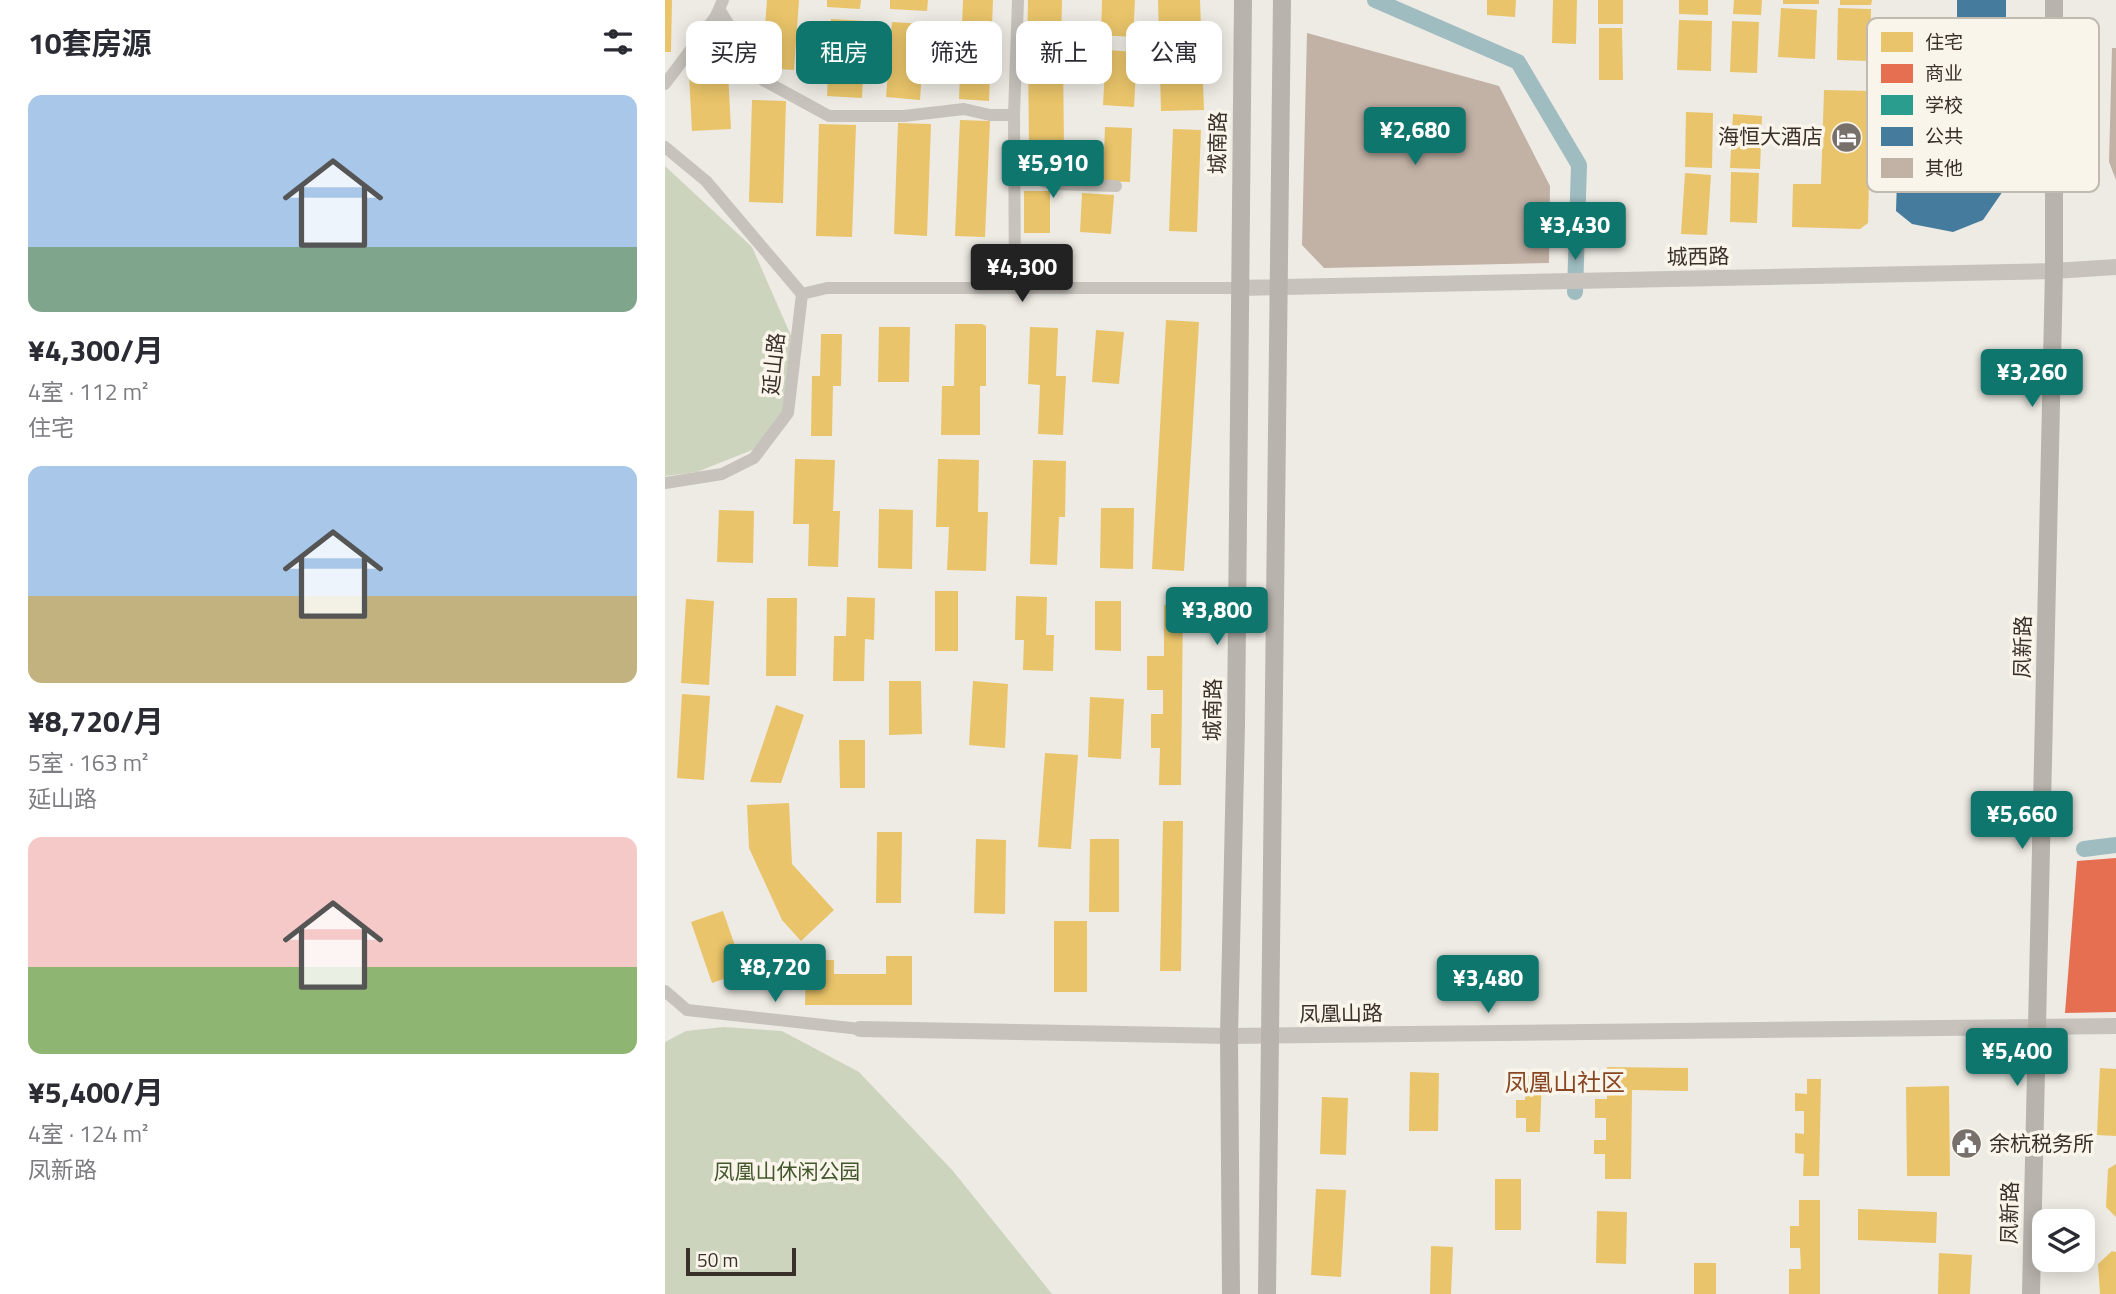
<!DOCTYPE html>
<html lang="zh">
<head>
<meta charset="utf-8">
<style>
  body { margin:0; font-family:"Titillium Web","Noto Sans SC",sans-serif; background:#f7f7f7; color:#2b2b33; height:100vh; display:flex; flex-direction:column; font-size:26px; white-space:nowrap }
  * { box-sizing:border-box; margin:0 }
  p { font-size:23px; color:#7c7c81 }
  .icon { flex:none; width:38px; height:38px; fill:none; stroke:currentColor; stroke-width:2; stroke-linecap:round; stroke-linejoin:round }
  .map { position:relative; flex:1; overflow:hidden }
  .drawer { display:flex; flex-direction:column; background:#fff; width:665px }
  .drawer>* { flex:none }
  .top-card { position:absolute; left:21px; top:21px; width:665px; height:63px; display:flex; gap:14px }
  .controls { position:absolute; left:1367px; top:1209px; display:grid; gap:14px }
  .controls a { display:grid; place-items:center; width:63px; height:63px; border-radius:14px; background:#fff; box-shadow:0 4px 18px #0003; font-size:35px }
  .scale { position:absolute; left:21px; bottom:18px; width:110px; box-sizing:border-box; padding-left:7px; border:4px solid #39302a; border-top:0; font-size:19px; line-height:24px; white-space:nowrap; color:#39302a; -webkit-text-stroke:5px #faf5eb; paint-order:stroke }
  .price { position:absolute; translate:-50% -60px; padding:0 16px; border-radius:7px; background:#0f766e; color:#fff; font-size:23px; line-height:46px; filter:drop-shadow(0 2px 4px #0008) }
  .price::after { content:''; position:absolute; left:50%; top:42px; width:21px; height:16px; margin-left:-10px; background:inherit; clip-path:polygon(0 0,100% 0,50% 100%) }
  .price.current { background:#222; color:#fff }
  ul { padding:0; list-style:none }
  li { display:grid; align-content:center; gap:14px; height:371px; padding:0 28px }
  li span { display:grid; place-items:center; height:217px; border-radius:14px; color:#555 }
  li>.icon { margin-inline-start:auto }
  span .icon { width:126px; height:126px; fill:#fffc; stroke-width:1 }
  li b { font-size:30px }
  h2 { display:flex; justify-content:space-between; align-items:center; height:84px; padding:0 28px; font-size:30px }
  .pill { padding:0 24px; border-radius:14px; background:#fff; box-shadow:0 4px 18px #0003; font-size:24px; line-height:63px }
  .pill.current { background:#0f766e; color:#fff }
  main { display:flex; flex:1; min-height:0 }
  .map>svg:first-child { display:block }
  .green { fill:#cdd4be }
  .homes { fill:#e9c46a }
  .shops { fill:#e76f51 }
  .schools { fill:#2a9d8f }
  .public { fill:#457b9d }
  .lines { fill:none; stroke-linecap:round; stroke-linejoin:round }
  .canal { stroke:#9fbcc0; stroke-width:16 }
  .building { fill:#c2b1a5 }
  .minor { stroke:#c7c2bc; stroke-width:12 }
  .tertiary { stroke:#c7c2bc; stroke-width:16 }
  .secondary { stroke:#b8b3ac; stroke-width:18 }
  .labels { text-anchor:middle; stroke-width:7; stroke-linejoin:round; paint-order:stroke }
  .poi-label { font-size:21px; fill:#39302a; stroke:#faf5eb; text-anchor:end }
  .street-label { font-size:21px; fill:#39302a; stroke:#faf5eb }
  .park-label { font-size:21px; fill:#43572d; stroke:#faf5eb }
  .quarter-label { font-size:24px; fill:#884723; stroke:#faf5eb }
  .key { fill:#faf5eb; stroke:#c0bab1; stroke-width:2 }
  .key-label { font-size:19px; fill:#39302a }
</style>
</head>
<body>
<main>
<section class="drawer">
<h2>10套房源<svg class="icon" aria-label="filters" viewBox="0 0 24 24"><path d="M4 7h16M4 17h16"/><circle cx="9" cy="7" r="2"/><circle cx="15" cy="17" r="2"/></svg></h2>
<ul>
<li><span style="background:linear-gradient(#a9c7e8 70%,#7fa58c 0)"><svg class="icon" aria-label="home" viewBox="0 0 24 24"><path d="M3 11l9-7 9 7M6 9v11h12V9"/></svg></span><div><b>¥4,300/月</b><p>4室 · 112 m²</p><p>住宅</p></div></li>
<li><span style="background:linear-gradient(#a9c7e8 60%,#c2b280 0)"><svg class="icon" aria-label="home" viewBox="0 0 24 24"><path d="M3 11l9-7 9 7M6 9v11h12V9"/></svg></span><div><b>¥8,720/月</b><p>5室 · 163 m²</p><p>延山路</p></div></li>
<li><span style="background:linear-gradient(#f6c9c9 60%,#8fb573 0)"><svg class="icon" aria-label="home" viewBox="0 0 24 24"><path d="M3 11l9-7 9 7M6 9v11h12V9"/></svg></span><div><b>¥5,400/月</b><p>4室 · 124 m²</p><p>凤新路</p></div></li>
</ul>
</section>
<div class="map">
<svg width="1451" height="1294" viewBox="0 0 1451 1294">
  <rect width="100%" height="100%" fill="#eeebe4"/>
  <path class="green" d="M 0,166 L 87,247 L 131,347 L 120,419 L 97,446 L 32,472 L 0,476 Z
    M 58,1027 L 117,1031 L 194,1072 L 288,1171 L 387,1294 L 0,1294 L 0,1042 L 21,1031 Z"/>
  <path class="homes" d="M 0,0 L 7,0 L 6,52 L 0,52 Z
    M 102,0 L 134,0 L 129,70 L 97,68 Z
    M 162,0 L 196,0 L 195,9 L 162,7 Z
    M 225,0 L 263,0 L 262,11 L 225,9 Z
    M 298,0 L 328,0 L 324,101 L 294,99 Z
    M 363,0 L 397,0 L 396,45 L 362,44 Z
    M 437,0 L 470,0 L 468,37 L 436,35 Z
    M 493,0 L 535,0 L 539,110 L 496,111 Z
    M 822,0 L 851,0 L 850,17 L 822,15 Z
    M 888,0 L 912,0 L 911,44 L 887,43 Z
    M 933,0 L 958,0 L 958,24 L 933,24 Z
    M 1014,0 L 1043,0 L 1043,15 L 1014,14 Z
    M 1069,0 L 1097,0 L 1096,15 L 1068,14 Z
    M 1118,0 L 1154,0 L 1154,4 L 1118,4 Z
    M 1175,0 L 1207,0 L 1206,5 L 1175,5 Z
    M 1116,8 L 1152,10 L 1150,59 L 1113,57 Z
    M 1173,8 L 1206,9 L 1205,61 L 1172,60 Z
    M 166,19 L 201,21 L 197,98 L 162,96 Z
    M 1014,20 L 1047,21 L 1046,71 L 1012,70 Z
    M 1067,21 L 1094,22 L 1092,73 L 1065,72 Z
    M 227,22 L 260,24 L 255,100 L 221,97 Z
    M 934,28 L 957,28 L 958,80 L 934,80 Z
    M 441,50 L 472,52 L 469,107 L 438,105 Z
    M 398,52 L 399,151 L 364,151 L 363,53 Z
    M 62,53 L 66,129 L 27,131 L 23,55 Z
    M 1159,90 L 1206,91 L 1203,223 L 1195,229 L 1127,227 L 1128,184 L 1156,184 Z
    M 87,100 L 121,101 L 118,203 L 84,202 Z
    M 1021,112 L 1048,113 L 1047,168 L 1020,167 Z
    M 1068,114 L 1097,116 L 1095,169 L 1065,168 Z
    M 295,120 L 325,121 L 320,237 L 290,236 Z
    M 233,123 L 266,124 L 262,236 L 229,234 Z
    M 154,124 L 191,125 L 187,237 L 151,236 Z
    M 440,127 L 467,128 L 465,182 L 438,181 Z
    M 508,129 L 536,130 L 532,232 L 504,231 Z
    M 1066,172 L 1094,173 L 1092,223 L 1065,222 Z
    M 1020,173 L 1046,175 L 1042,235 L 1016,234 Z
    M 359,191 L 385,191 L 385,233 L 359,233 Z
    M 417,193 L 449,195 L 446,234 L 415,232 Z
    M 501,320 L 534,322 L 519,571 L 487,569 Z
    M 290,324 L 317,324 L 321,326 L 321,386 L 315,386 L 315,435 L 276,435 L 277,386 L 289,386 Z
    M 214,327 L 245,327 L 244,382 L 213,382 Z
    M 365,327 L 393,328 L 391,376 L 401,376 L 398,435 L 373,434 L 375,385 L 363,384 Z
    M 431,330 L 459,332 L 454,384 L 427,382 Z
    M 156,334 L 177,334 L 176,386 L 168,386 L 167,436 L 146,436 L 147,376 L 155,376 Z
    M 130,459 L 170,460 L 168,511 L 175,511 L 173,567 L 143,566 L 144,524 L 128,524 Z
    M 273,459 L 314,460 L 313,512 L 323,512 L 321,571 L 282,570 L 284,527 L 271,527 Z
    M 368,460 L 401,461 L 400,517 L 394,517 L 392,565 L 365,564 Z
    M 436,508 L 469,508 L 468,569 L 435,568 Z
    M 214,509 L 248,510 L 247,569 L 213,568 Z
    M 54,510 L 89,511 L 88,563 L 52,562 Z
    M 270,591 L 293,591 L 293,651 L 270,651 Z
    M 351,596 L 382,597 L 381,635 L 389,635 L 388,671 L 358,670 L 359,640 L 350,640 Z
    M 182,597 L 210,598 L 209,640 L 200,639 L 199,681 L 168,681 L 169,636 L 181,636 Z
    M 102,598 L 132,598 L 131,676 L 101,676 Z
    M 21,599 L 49,601 L 44,685 L 16,683 Z
    M 430,601 L 456,601 L 456,651 L 430,650 Z
    M 499,605 L 518,605 L 516,785 L 494,785 L 495,748 L 486,748 L 486,714 L 498,714 L 498,690 L 482,690 L 482,656 L 499,656 Z
    M 224,681 L 256,681 L 257,734 L 224,735 Z
    M 308,681 L 343,684 L 340,748 L 304,745 Z
    M 17,694 L 45,696 L 39,780 L 12,778 Z
    M 425,697 L 459,699 L 456,759 L 423,757 Z
    M 111,705 L 139,715 L 116,783 L 85,782 Z
    M 174,740 L 200,740 L 200,788 L 175,788 Z
    M 380,753 L 413,755 L 406,849 L 373,847 Z
    M 124,803 L 127,864 L 169,910 L 136,941 L 117,920 L 84,848 L 82,805 Z
    M 498,821 L 518,821 L 516,971 L 495,971 Z
    M 212,832 L 237,832 L 236,903 L 211,903 Z
    M 311,839 L 341,840 L 340,914 L 309,913 Z
    M 425,839 L 454,839 L 454,912 L 424,912 Z
    M 58,911 L 79,972 L 47,983 L 26,922 Z
    M 389,921 L 422,921 L 422,992 L 389,992 Z
    M 221,956 L 247,956 L 247,1005 L 140,1005 L 141,960 L 169,960 L 169,974 L 221,974 Z
    M 942,1067 L 1023,1068 L 1023,1091 L 967,1090 L 966,1179 L 940,1179 L 940,1154 L 929,1154 L 929,1140 L 941,1140 L 941,1118 L 930,1118 L 930,1099 L 942,1099 Z
    M 1435,1068 L 1451,1069 L 1451,1136 L 1432,1135 Z
    M 745,1072 L 774,1073 L 773,1131 L 744,1131 Z
    M 861,1076 L 877,1076 L 875,1132 L 861,1132 L 861,1118 L 851,1118 L 851,1100 L 860,1100 Z
    M 1142,1079 L 1156,1079 L 1154,1176 L 1138,1176 L 1139,1154 L 1130,1153 L 1130,1133 L 1139,1134 L 1139,1111 L 1130,1111 L 1130,1093 L 1142,1094 Z
    M 1284,1086 L 1285,1176 L 1242,1176 L 1241,1087 Z
    M 657,1097 L 683,1098 L 681,1155 L 655,1154 Z
    M 1451,1164 L 1451,1217 L 1441,1207 L 1443,1169 Z
    M 830,1179 L 856,1179 L 856,1230 L 830,1230 Z
    M 651,1189 L 681,1190 L 676,1277 L 646,1275 Z
    M 1134,1200 L 1155,1200 L 1155,1294 L 1124,1294 L 1124,1269 L 1136,1269 L 1135,1248 L 1125,1248 L 1125,1226 L 1134,1226 Z
    M 1193,1209 L 1272,1212 L 1271,1243 L 1193,1240 Z
    M 932,1211 L 962,1212 L 961,1264 L 931,1263 Z
    M 766,1246 L 788,1247 L 786,1294 L 765,1294 Z
    M 1447,1251 L 1451,1252 L 1451,1294 L 1435,1294 L 1433,1264 Z
    M 1274,1253 L 1307,1255 L 1305,1294 L 1273,1294 Z
    M 1029,1263 L 1051,1263 L 1051,1294 L 1029,1294 Z"/>
  <path class="shops" d="M 1451,858 L 1451,1012 L 1400,1013 L 1412,861 Z"/>
  <path class="schools" d="M 644,51 L 676,52 L 674,108 L 664,108 L 663,131 L 646,131 L 647,102 L 642,102 Z
    M 777,109 L 825,111 L 821,220 L 843,221 L 832,205 L 832,179 L 856,180 L 855,193 L 872,193 L 871,262 L 661,255 L 639,238 L 642,179 L 677,180 L 675,224 L 715,226 L 719,116 L 762,118 L 758,221 L 773,221 Z"/>
  <path class="public" d="M 1292,0 L 1341,0 L 1341,46 L 1314,105 L 1331,126 L 1342,157 L 1338,191 L 1318,220 L 1288,232 L 1247,224 L 1231,211 L 1232,180 L 1223,175 L 1279,81 L 1269,75 L 1292,37 Z"/>
  <g class="lines">
    <path class="canal" d="M 710,0 L 853,62 L 914,165 L 910,292
      M 1419,849 L 1451,845"/>
  </g>
  <path class="building" d="M 642,33 L 834,86 L 885,186 L 884,263 L 659,268 L 637,245 Z
    M 1447,48 L 1451,48 L 1451,180 L 1444,162 Z"/>
  <g class="lines">
    <path class="minor" d="M 54,9 L 98,80 L 164,116 L 239,116 L 299,109 L 325,115 L 349,115 L 350,288
      M 0,84 L 51,16 L 58,0
      M 349,115 L 353,0
      M 0,147 L 41,181 L 137,294
      M 350,158 L 369,178 L 388,184 L 451,186
      M 137,294 L 162,288 L 574,288
      M 0,483 L 57,474 L 89,458 L 123,413 L 137,294
      M 0,991 L 22,1010 L 195,1029"/>
    <path class="tertiary" d="M 574,288 L 1389,271 L 1451,267
      M 195,1029 L 564,1036 L 1451,1026"/>
    <path class="secondary" d="M 566,1294 L 564,1036 L 571,725 L 578,0
      M 602,1294 L 617,0
      M 1366,1294 L 1389,271 L 1389,0"/>
  </g>
  <defs>
    <symbol id="hotel-disc" viewBox="-11 -11 22 22"><circle r="9.5" fill="#78716b" stroke="#faf5eb"/><path d="M-6-4.5h1.5V1H6V5H4.5V3h-9V5H-6ZM-4 0a1.8 1.8 0 1 1 3.6 0ZM.5 0V-2.5h3Q6-2.5 6 0Z" fill="#fff"/></symbol>
    <symbol id="civic-disc" viewBox="-11 -11 22 22"><circle r="9.5" fill="#78716b" stroke="#faf5eb"/><path d="M-.6-6.5H3V-4.5H.6V-3L4-1V1h2V6H-6V1h2V-1L-.6-3ZM-1.2 2.5V6h2.4V2.5Z" fill="#fff"/></symbol>
  </defs>
  <g fill-rule="evenodd">
    <use href="#hotel-disc" x="1164" y="120" width="35" height="35"/>
    <use href="#civic-disc" x="1284" y="1126" width="35" height="35"/>
  </g>
  <g class="labels">
    <g class="poi-label">
      <text x="1158" y="144">海恒大酒店</text>
      <text x="1324" y="1151" text-anchor="start">余杭税务所</text>
    </g>
    <g class="street-label">
      <text transform="translate(553 143) rotate(-89)" y="7">城南路</text>
      <text transform="translate(1033 257) rotate(-1)" y="7">城西路</text>
      <text transform="translate(109 364) rotate(-84)" y="7">延山路</text>
      <text transform="translate(1358 647) rotate(-89)" y="7">凤新路</text>
      <text transform="translate(548 710) rotate(-89)" y="7">城南路</text>
      <text transform="translate(676 1014) rotate(-1)" y="7">凤凰山路</text>
      <text transform="translate(1345 1213) rotate(-89)" y="7">凤新路</text>
    </g>
    <g class="park-label">
      <text x="122" y="1179">凤凰山休闲公园</text>
    </g>
    <g class="quarter-label">
      <text x="900" y="1091">凤凰山社区</text>
    </g>
  </g>
  <rect x="1202" y="18" width="232" height="174" rx="10" class="key"/>
  <rect x="1216" y="32" width="32" height="20" fill="#e9c46a"/>
  <rect x="1216" y="64" width="32" height="19" fill="#e76f51"/>
  <rect x="1216" y="95" width="32" height="20" fill="#2a9d8f"/>
  <rect x="1216" y="127" width="32" height="19" fill="#457b9d"/>
  <rect x="1216" y="158" width="32" height="20" fill="#c2b1a5"/>
  <g class="key-label">
    <text x="1260" y="49">住宅</text>
    <text x="1260" y="80">商业</text>
    <text x="1260" y="112">学校</text>
    <text x="1260" y="143">公共</text>
    <text x="1260" y="175">其他</text>
  </g>
</svg>
<div class="controls">
<a><svg class="icon" aria-label="layers" viewBox="0 0 24 24"><path d="M12 4l9 5-9 5-9-5zM3 14l9 5 9-5"/></svg></a>
</div>
<div class="scale">50 m</div>
<b class="price" style="left:750px;top:167px">¥2,680</b>
<b class="price" style="left:388px;top:200px">¥5,910</b>
<b class="price" style="left:910px;top:262px">¥3,430</b>
<b class="price current" style="left:357px;top:304px">¥4,300</b>
<b class="price" style="left:1367px;top:409px">¥3,260</b>
<b class="price" style="left:552px;top:647px">¥3,800</b>
<b class="price" style="left:1357px;top:851px">¥5,660</b>
<b class="price" style="left:110px;top:1004px">¥8,720</b>
<b class="price" style="left:823px;top:1015px">¥3,480</b>
<b class="price" style="left:1352px;top:1088px">¥5,400</b>
<div class="top-card">
<a class="pill">买房</a>
<a class="pill current">租房</a>
<a class="pill">筛选</a>
<a class="pill">新上</a>
<a class="pill">公寓</a>
</div>
</div>
</main>
</body>
</html>
